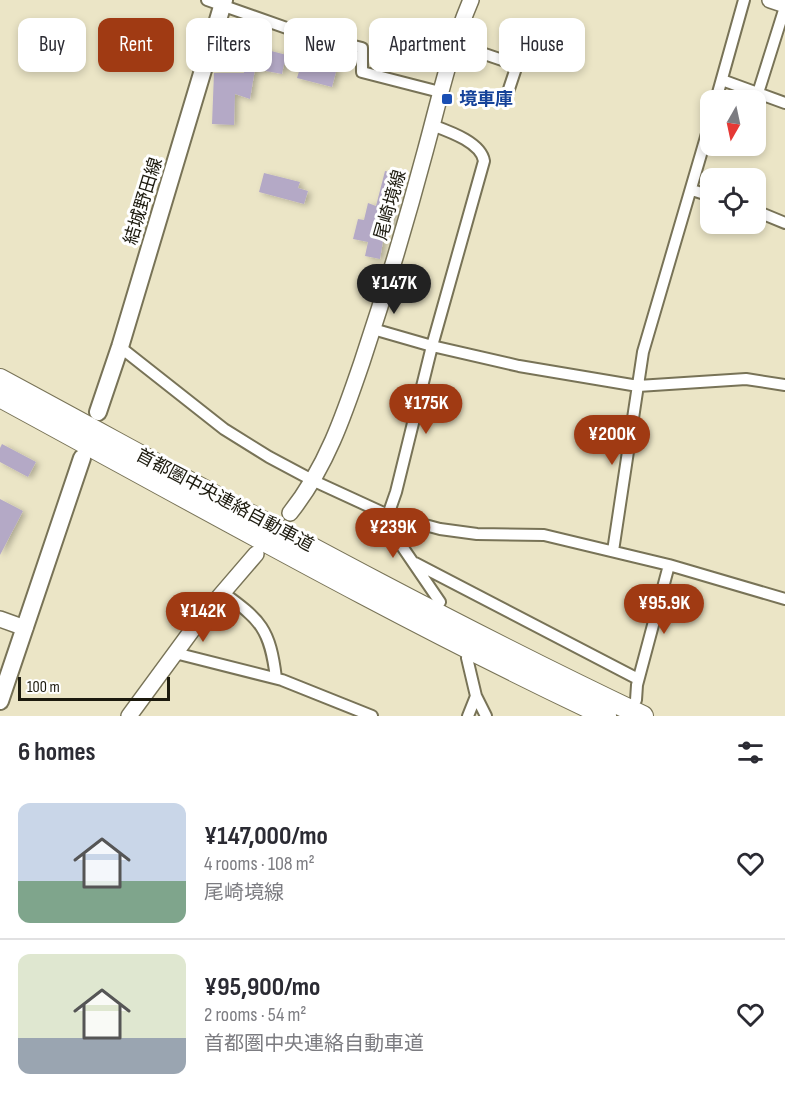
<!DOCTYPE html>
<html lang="en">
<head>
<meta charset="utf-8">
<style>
  body { margin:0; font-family:"Sofia Sans Condensed","Noto Sans JP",sans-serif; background:#f7f7f7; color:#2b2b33; height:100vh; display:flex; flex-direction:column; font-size:22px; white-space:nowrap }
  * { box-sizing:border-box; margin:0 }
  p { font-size:20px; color:#7c7c81 }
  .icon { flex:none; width:33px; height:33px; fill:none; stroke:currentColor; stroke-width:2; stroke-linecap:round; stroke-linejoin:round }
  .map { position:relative; height:716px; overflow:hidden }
  .side { display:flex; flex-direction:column; background:#fff; flex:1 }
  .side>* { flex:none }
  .banner { position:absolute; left:18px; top:18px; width:750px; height:54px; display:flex; gap:12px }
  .needle { width:39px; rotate:189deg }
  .controls { position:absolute; left:700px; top:90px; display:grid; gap:12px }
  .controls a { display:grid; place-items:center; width:66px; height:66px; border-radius:12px; background:#fff; box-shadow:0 3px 9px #0003; font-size:30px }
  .scale { position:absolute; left:18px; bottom:15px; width:152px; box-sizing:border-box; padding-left:6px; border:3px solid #1c1a0e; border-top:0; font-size:16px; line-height:21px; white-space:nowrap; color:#1c1a0e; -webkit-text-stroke:4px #fff; paint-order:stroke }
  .price { position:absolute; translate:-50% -51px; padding:0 14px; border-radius:21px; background:#a03a13; color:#fff; font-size:20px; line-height:39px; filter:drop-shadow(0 2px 3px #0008) }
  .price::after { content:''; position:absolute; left:50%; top:36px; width:18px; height:14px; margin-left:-9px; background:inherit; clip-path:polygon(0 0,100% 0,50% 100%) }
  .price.selected { background:#222; color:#fff }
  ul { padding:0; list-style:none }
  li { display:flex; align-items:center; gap:18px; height:150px; padding:0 18px }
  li+li { border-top:2px solid #e1e1e2 }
  li span { display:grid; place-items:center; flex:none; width:168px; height:120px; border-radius:12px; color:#555 }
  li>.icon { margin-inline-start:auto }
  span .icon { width:72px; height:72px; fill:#fffc; stroke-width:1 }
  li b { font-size:26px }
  h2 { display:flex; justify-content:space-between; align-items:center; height:72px; padding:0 18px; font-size:26px }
  .pill { padding:0 21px; border-radius:12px; background:#fff; box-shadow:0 3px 9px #0003; font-size:21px; line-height:54px }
  .pill.selected { background:#a03a13; color:#fff }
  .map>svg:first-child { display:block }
  .building { fill:#b4a9c6; filter:url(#shadow) }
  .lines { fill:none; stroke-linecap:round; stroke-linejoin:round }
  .street-casing { stroke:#787357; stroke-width:14 }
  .secondary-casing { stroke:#787357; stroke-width:18 }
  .primary-casing { stroke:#787357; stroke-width:20 }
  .highway-casing { stroke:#787357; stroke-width:22 }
  .street { stroke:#fff; stroke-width:10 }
  .secondary { stroke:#fff; stroke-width:15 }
  .primary { stroke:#fff; stroke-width:16 }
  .highway { stroke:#fff; stroke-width:20 }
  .transit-dot { fill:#1a4fb4; stroke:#fff; stroke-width:2 }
  .labels { text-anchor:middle; stroke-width:6; stroke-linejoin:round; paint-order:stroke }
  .transit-label { font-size:18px; font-weight:bold; fill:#164399; stroke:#fff; text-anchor:start }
  .street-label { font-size:18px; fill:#1c1a0e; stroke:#fff }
</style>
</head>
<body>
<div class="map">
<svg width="785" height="716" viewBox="0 0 785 716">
  <defs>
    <filter id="shadow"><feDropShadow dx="3.5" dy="2" stdDeviation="3" flood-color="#0004"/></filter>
  </defs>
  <rect width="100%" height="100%" fill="#ebe5c6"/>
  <path class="building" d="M 248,45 L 337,68 L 332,87 L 297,78 L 300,68 L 284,64 L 282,74 L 255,69 L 250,99 L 235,94 L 234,125 L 212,124 L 214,73 L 244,73 Z
    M 385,171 L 403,175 L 390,231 L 385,229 L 380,259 L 365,256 L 368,242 L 353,239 L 358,219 L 364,220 L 368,203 L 376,206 Z
    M 264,173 L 300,182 L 298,188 L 308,191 L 304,204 L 259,192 Z
    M 2,444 L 36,462 L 28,477 L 0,462 L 0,448 Z
    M 0,499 L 23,511 L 0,555 Z"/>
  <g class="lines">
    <defs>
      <path id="street" d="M 207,0 L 298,32 L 362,48 L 362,72 L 440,92
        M 455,44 L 517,65 L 507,95
        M 722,80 L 785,103
        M 758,93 L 785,7
        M 716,100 L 744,0
        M 432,125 C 448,131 481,142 484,161 L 432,346 L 396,492 L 388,515 L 384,520 L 440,602
        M 692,190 L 711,196
        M 756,211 L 785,223
        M 373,329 L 432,346 L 519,366 L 638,386 L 746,379 L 785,385
        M 120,347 L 224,429 L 269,457 L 314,481 L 388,515 L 440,529 L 477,534 L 544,535 L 669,565 L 785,599
        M 613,551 L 643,352 L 711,120
        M 415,563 L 638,679
        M 222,592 C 261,620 270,629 276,678
        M 175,653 L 282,680 L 372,716
        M 467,658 L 476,696 L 486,716
        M 636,700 L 637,685 L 669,565
        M 468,716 L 476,696"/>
      <path id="secondary" d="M 770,0 L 785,5
        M 290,513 C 326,468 344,415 362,362 C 385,293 406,223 425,152 C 439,101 450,49 471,0
        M 0,619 L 25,628
        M 129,716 L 201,618 L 256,554"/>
      <path id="primary" d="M 98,412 L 120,347 L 224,0
        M 0,701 L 82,458"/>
      <path id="highway" d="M 0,379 C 213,494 424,612 643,716
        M 0,397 C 201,506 400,619 606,716"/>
    </defs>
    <use href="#street" class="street-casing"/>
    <use href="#secondary" class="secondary-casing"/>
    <use href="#primary" class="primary-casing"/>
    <use href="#highway" class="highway-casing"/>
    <use href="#street" class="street"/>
    <use href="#secondary" class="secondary"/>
    <use href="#primary" class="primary"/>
    <use href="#highway" class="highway"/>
  </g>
  <rect class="transit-dot" x="441" y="93" width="12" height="12" rx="3"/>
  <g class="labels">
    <g class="transit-label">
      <text x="459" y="105">境車庫</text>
    </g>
    <g class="street-label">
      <text transform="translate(143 201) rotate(-73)" y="6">結城野田線</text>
      <text transform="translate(390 205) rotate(-74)" y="6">尾崎境線</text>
      <text transform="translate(225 500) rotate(28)" y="6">首都圏中央連絡自動車道</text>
    </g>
  </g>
</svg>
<div class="controls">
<a><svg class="needle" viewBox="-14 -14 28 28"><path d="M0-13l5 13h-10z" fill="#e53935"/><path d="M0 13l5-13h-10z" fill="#7c7c81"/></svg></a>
<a><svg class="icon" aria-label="locate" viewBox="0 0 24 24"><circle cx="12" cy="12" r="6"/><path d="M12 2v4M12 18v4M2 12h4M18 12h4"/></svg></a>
</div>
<div class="scale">100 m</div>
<b class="price selected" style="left:394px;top:315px">¥147K</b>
<b class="price" style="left:426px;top:435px">¥175K</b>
<b class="price" style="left:612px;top:466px">¥200K</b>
<b class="price" style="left:393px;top:559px">¥239K</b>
<b class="price" style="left:664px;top:635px">¥95.9K</b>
<b class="price" style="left:203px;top:643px">¥142K</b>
<div class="banner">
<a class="pill">Buy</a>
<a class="pill selected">Rent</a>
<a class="pill">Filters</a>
<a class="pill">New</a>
<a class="pill">Apartment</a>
<a class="pill">House</a>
</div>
</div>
<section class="side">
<h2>6 homes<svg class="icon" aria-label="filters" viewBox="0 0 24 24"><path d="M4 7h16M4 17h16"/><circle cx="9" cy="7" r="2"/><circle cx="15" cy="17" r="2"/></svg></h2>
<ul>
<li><span style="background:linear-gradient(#c9d6e8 65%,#7fa58c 0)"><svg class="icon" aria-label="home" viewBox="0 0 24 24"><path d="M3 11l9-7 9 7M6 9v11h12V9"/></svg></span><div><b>¥147,000/mo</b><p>4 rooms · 108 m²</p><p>尾崎境線</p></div><svg class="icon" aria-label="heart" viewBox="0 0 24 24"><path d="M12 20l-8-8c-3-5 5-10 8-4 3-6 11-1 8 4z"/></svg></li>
<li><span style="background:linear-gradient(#dfe7d0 70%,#9aa5b1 0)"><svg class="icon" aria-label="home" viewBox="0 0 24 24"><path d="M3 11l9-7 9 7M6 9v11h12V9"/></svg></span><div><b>¥95,900/mo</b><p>2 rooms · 54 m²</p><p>首都圏中央連絡自動車道</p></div><svg class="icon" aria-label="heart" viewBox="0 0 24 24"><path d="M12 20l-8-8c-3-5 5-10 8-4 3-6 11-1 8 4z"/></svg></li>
</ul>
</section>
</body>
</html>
